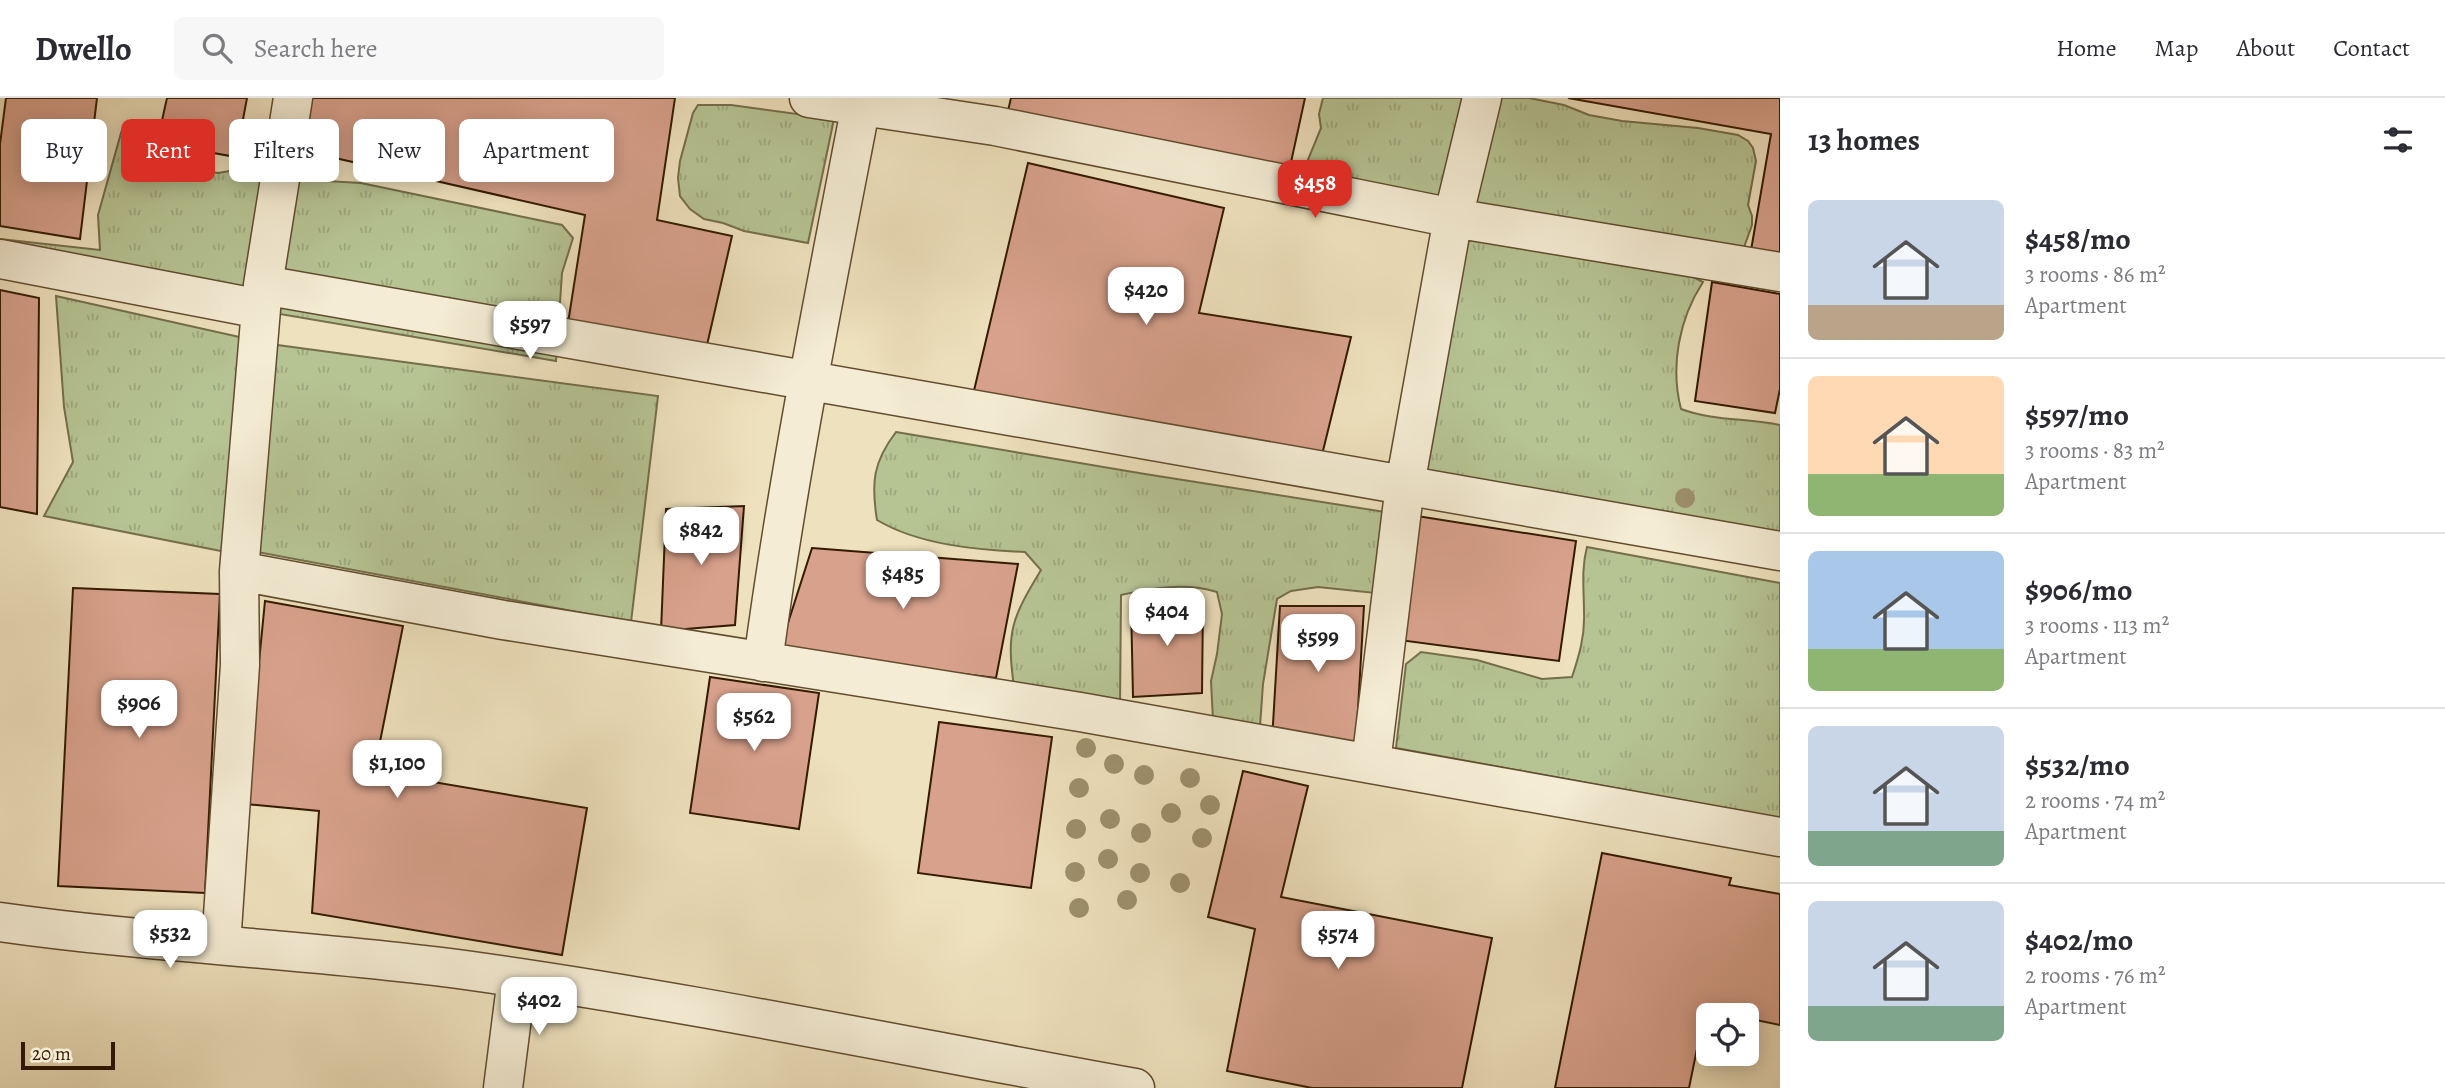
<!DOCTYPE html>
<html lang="en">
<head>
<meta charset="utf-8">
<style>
  body { margin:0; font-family:Alegreya,serif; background:#f7f7f7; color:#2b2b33; height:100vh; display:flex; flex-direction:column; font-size:26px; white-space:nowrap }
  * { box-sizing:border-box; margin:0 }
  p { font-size:23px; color:#7c7c81 }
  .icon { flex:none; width:38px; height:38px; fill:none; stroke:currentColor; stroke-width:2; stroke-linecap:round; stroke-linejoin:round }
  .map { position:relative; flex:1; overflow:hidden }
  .sheet { display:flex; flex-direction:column; background:#fff; width:665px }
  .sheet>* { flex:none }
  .top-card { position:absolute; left:21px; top:21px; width:665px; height:63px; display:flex; gap:14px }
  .controls { position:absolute; left:1696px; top:905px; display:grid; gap:14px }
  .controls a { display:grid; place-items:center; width:63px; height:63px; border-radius:10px; background:#fff; box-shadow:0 4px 18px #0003; font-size:35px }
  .scale { position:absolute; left:21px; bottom:18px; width:94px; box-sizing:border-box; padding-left:7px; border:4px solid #331a00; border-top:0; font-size:19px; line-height:24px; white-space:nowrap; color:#331a00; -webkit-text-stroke:5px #f4ecd4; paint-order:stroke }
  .price { position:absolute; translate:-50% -60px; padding:0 16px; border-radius:14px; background:#fff; color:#222; font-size:23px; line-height:46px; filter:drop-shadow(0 2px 4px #0008) }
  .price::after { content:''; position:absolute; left:50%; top:42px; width:21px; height:16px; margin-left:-10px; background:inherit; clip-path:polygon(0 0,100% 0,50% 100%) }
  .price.selected { background:#d93025; color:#fff }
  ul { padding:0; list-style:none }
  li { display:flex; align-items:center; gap:21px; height:175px; padding:0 28px }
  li+li { border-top:2px solid #e1e1e2 }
  li span { display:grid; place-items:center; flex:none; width:196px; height:140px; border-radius:10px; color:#555 }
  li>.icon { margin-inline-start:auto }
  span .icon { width:84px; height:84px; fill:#fffc; stroke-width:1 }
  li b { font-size:30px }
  h2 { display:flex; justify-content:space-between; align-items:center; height:84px; padding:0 28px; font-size:30px }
  .chip { padding:0 24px; border-radius:10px; background:#fff; box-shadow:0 4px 18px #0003; font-size:24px; line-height:63px }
  .chip.selected { background:#d93025; color:#fff }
  header { display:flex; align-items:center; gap:42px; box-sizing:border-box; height:98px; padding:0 35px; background:#fff; border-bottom:2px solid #e1e1e2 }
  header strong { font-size:33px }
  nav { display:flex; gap:38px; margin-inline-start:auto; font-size:24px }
  .search { width:490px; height:63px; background:#f7f7f7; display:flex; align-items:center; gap:18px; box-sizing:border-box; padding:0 24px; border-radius:10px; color:#7c7c81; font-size:26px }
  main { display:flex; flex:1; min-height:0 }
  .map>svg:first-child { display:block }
  .grass { fill:url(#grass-tufts); stroke:#746e4a; stroke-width:2 }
  .building { fill:#d8a18c; stroke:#331a00; stroke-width:2 }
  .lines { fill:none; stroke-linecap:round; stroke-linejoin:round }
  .minor-casing { stroke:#624c2f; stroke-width:41 }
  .minor { stroke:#f4ecd4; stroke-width:38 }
  .tree { fill:#9d906d }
</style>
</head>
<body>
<header>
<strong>Dwello</strong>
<div class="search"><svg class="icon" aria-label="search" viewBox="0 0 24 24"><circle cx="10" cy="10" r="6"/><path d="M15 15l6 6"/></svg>Search here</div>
<nav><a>Home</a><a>Map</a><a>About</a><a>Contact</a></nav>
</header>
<main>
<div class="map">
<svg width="1780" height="990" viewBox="0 0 1780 990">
  <defs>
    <pattern id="grass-tufts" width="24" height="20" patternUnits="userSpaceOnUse" patternTransform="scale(1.75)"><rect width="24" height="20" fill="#b6c393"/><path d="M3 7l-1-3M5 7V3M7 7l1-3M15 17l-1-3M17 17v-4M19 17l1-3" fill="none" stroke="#9da77d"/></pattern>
  </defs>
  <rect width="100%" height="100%" fill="#eee1bd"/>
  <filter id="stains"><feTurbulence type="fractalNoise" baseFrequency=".00286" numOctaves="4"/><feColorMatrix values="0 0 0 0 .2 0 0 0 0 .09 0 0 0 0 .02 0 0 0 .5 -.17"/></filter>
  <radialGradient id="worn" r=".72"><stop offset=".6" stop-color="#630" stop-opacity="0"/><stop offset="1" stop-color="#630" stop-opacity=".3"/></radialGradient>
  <path class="grass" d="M 1323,0 L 1467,0 L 1441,115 L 1305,87 L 1305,69 L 1321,30 L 1319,16 Z
    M 1483,0 L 1529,0 L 1564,7 L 1589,17 L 1622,23 L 1698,30 L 1738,37 L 1748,43 L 1753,50 L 1756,63 L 1748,107 L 1752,118 L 1752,127 L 1743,152 L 1459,120 Z
    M 698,7 L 731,7 L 834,21 L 808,145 L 744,133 L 723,125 L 704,121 L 690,111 L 680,98 L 678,80 L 680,63 L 693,15 Z
    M 121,35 L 132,53 L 178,68 L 218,75 L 267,67 L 251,211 L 0,170 L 0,141 L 100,152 L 98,117 Z
    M 287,61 L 326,83 L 361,85 L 562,127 L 573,140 L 562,175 L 556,263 L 268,214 Z
    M 1453,137 L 1687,176 L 1703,184 C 1679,221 1670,268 1681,311 C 1713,323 1747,320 1780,327 L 1780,457 L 1410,396 Z
    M 56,198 L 244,240 L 231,455 L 44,418 L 73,364 L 64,309 Z
    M 270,246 L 658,298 L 631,524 L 257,454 Z
    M 896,334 L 1145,376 L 1385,414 L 1375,495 L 1318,489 L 1291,493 L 1277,501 L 1263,586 L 1260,628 L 1213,622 L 1211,583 L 1217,556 L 1222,516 L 1217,494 C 1186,484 1152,490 1121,497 L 1120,608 L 1014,589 C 1006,533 1012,520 1041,472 L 1025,454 C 977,452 919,447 877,422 C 871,385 873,364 896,334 Z
    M 1587,449 L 1780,485 L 1780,720 L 1396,650 L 1406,566 L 1421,554 L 1477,562 L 1542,581 L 1572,579 C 1579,558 1585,538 1584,515 C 1584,492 1581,471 1587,449 Z"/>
  <path class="building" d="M 6,0 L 97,0 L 80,141 L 0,128 L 0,46 Z
    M 167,0 L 247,0 L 236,59 L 157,45 Z
    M 310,0 L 675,0 L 657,122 L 732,138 L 707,247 L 568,225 L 585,117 L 300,52 Z
    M 1011,0 L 1305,0 L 1288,78 L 1007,17 Z
    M 1568,0 L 1780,0 L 1780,169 L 1749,164 L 1771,36 Z
    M 1028,65 L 1224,110 L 1199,215 L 1351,239 L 1319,369 L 972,301 Z
    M 1712,184 L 1780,196 L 1780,291 L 1775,315 L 1695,303 Z
    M 0,192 L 39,200 L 37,416 L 0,409 Z
    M 744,408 L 735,527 L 661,533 L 666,411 Z
    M 1417,418 L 1576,443 L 1559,563 L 1399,542 Z
    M 812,450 L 1018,466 L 996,580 L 779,553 Z
    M 73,490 L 220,496 L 205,795 L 58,788 Z
    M 265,503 L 403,528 L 374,674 L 587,710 L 562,857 L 312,815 L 319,713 L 245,706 Z
    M 1203,504 L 1202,595 L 1133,599 L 1131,505 Z
    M 1280,508 L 1364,508 L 1356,645 L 1272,643 Z
    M 710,579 L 819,595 L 799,731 L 690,715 Z
    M 939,624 L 1052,639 L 1031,790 L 918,775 Z
    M 1243,673 L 1308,688 L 1281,799 L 1492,840 L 1462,990 L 1312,990 L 1227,973 L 1255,831 L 1208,819 Z
    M 1602,755 L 1731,780 L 1729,787 L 1780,796 L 1780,927 L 1746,920 L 1746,917 L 1730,917 L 1705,912 L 1689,990 L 1555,990 Z"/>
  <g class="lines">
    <defs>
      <path id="minor" d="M 809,0 L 995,28 L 1453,120 L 1780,174
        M 0,161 L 261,211
        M 263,187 L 1780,453
        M 239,473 L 503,522 L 1080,614 L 1780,739
        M 763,564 C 788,377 825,193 861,7
        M 1371,665 L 1405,387 L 1453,120 L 1482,0
        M 0,824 C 154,846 310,851 465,872 C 689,903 912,950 1135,990
        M 221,847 L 240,567 L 239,473 L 263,187 L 293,0
        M 503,990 L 517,880"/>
    </defs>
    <use href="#minor" class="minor-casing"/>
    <use href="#minor" class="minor"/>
  </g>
  <g class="tree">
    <circle cx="1685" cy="400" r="10"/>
    <circle cx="1086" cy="650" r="10"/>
    <circle cx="1114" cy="666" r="10"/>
    <circle cx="1144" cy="677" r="10"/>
    <circle cx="1190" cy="680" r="10"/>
    <circle cx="1079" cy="690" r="10"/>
    <circle cx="1210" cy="707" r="10"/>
    <circle cx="1171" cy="715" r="10"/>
    <circle cx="1110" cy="721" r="10"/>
    <circle cx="1076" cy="731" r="10"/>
    <circle cx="1141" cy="735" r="10"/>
    <circle cx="1202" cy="740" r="10"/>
    <circle cx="1108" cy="761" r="10"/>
    <circle cx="1075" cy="774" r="10"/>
    <circle cx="1140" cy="775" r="10"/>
    <circle cx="1180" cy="785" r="10"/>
    <circle cx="1127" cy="802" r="10"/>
    <circle cx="1079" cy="810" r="10"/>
  </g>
  <rect width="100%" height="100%" filter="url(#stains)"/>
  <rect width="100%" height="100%" fill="url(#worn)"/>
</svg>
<div class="controls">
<a><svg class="icon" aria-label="locate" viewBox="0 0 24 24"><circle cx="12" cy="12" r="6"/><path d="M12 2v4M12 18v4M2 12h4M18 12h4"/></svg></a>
</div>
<div class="scale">20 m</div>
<b class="price selected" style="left:1315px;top:122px">$458</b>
<b class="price" style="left:1146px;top:229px">$420</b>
<b class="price" style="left:530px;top:263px">$597</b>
<b class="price" style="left:701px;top:469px">$842</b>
<b class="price" style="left:903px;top:513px">$485</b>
<b class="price" style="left:1167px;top:550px">$404</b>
<b class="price" style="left:1318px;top:576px">$599</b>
<b class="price" style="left:139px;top:642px">$906</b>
<b class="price" style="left:754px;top:655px">$562</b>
<b class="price" style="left:397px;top:702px">$1,100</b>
<b class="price" style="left:170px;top:872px">$532</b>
<b class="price" style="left:1338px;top:873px">$574</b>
<b class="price" style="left:539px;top:939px">$402</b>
<div class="top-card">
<a class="chip">Buy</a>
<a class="chip selected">Rent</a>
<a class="chip">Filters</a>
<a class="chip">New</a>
<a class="chip">Apartment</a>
</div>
</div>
<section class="sheet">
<h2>13 homes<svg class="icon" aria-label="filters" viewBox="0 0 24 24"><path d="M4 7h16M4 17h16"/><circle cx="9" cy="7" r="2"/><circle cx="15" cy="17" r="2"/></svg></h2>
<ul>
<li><span style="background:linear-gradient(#c9d6e8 75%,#b9a48a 0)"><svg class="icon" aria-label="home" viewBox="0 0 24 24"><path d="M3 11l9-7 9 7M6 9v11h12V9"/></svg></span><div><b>$458/mo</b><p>3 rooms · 86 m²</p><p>Apartment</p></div></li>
<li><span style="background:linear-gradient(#ffd9b3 70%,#8fb573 0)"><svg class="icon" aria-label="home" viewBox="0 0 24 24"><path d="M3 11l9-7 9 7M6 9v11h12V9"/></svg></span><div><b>$597/mo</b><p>3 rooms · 83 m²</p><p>Apartment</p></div></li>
<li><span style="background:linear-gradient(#a9c7e8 70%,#8fb573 0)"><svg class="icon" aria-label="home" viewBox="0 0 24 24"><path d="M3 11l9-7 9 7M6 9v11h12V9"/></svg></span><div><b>$906/mo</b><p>3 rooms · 113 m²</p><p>Apartment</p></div></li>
<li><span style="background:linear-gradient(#c9d6e8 75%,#7fa58c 0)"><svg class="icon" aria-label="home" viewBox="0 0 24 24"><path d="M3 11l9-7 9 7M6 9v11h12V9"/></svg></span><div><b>$532/mo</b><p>2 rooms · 74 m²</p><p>Apartment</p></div></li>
<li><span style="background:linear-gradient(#c9d6e8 75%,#7fa58c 0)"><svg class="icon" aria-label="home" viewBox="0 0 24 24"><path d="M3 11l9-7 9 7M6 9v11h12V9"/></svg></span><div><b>$402/mo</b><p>2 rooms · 76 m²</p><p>Apartment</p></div></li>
</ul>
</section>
</main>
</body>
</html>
